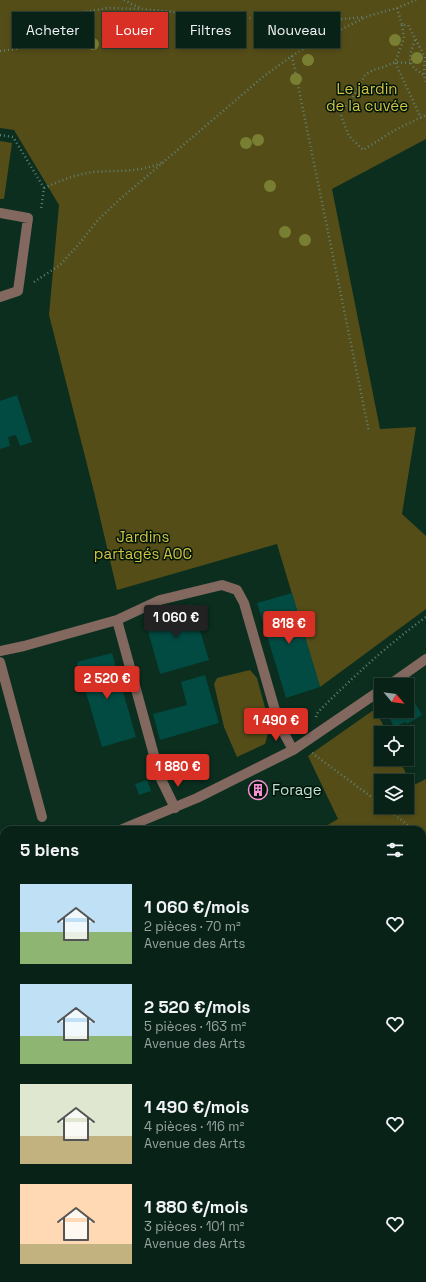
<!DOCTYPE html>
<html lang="fr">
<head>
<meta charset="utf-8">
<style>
  body { margin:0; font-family:"Space Grotesk",sans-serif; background:#112a20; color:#f1f3f6; height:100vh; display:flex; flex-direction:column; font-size:15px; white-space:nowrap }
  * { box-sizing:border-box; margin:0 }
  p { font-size:13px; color:#98a4a1 }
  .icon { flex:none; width:22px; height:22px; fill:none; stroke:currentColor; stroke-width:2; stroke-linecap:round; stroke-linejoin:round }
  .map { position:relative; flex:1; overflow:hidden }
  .drawer { position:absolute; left:0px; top:826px; width:426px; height:456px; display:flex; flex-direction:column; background:#082217; border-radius:12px 12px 0 0; box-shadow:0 2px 6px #0003,0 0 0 1px #293f36 }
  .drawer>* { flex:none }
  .top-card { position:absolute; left:12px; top:12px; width:402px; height:36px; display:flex; gap:8px }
  .needle { width:26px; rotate:119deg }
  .buttons { position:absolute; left:374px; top:678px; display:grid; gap:8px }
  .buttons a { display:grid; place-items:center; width:40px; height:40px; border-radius:0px; background:#082217; box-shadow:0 2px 6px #0003,0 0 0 1px #293f36; font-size:20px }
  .price { position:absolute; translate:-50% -34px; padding:0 9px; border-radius:4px; background:#d93025; color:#fff; font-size:13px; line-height:26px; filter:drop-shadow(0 1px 2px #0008) }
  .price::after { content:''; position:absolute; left:50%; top:24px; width:12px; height:9px; margin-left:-6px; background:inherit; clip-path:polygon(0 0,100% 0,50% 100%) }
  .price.current { background:#222; color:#fff }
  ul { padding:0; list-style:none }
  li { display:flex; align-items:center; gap:12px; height:100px; padding:0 20px }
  li span { display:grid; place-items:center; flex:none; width:112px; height:80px; border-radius:0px; color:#555 }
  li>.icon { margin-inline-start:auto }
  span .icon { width:48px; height:48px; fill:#fffc; stroke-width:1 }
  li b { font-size:17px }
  h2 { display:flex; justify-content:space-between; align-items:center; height:48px; padding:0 20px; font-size:17px }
  .pill { padding:0 14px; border-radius:0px; background:#082217; box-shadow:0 2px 6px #0003,0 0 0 1px #293f36; font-size:14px; line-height:36px }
  .pill.current { background:#d93025; color:#fff }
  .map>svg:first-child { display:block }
  .green { fill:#544d18; fill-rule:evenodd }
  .building { fill:#014b42 }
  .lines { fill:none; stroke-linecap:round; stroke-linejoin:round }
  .path { stroke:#618272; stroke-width:2.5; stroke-dasharray:1 3; stroke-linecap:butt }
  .minor { stroke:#82685e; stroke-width:10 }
  .tree { fill:#797f32 }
  .labels { text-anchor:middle; stroke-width:3; stroke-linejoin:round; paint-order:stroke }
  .park-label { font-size:15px; fill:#d3c142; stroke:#00150a }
  .poi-label { font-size:15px; fill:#c0e0ce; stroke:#00150a; text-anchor:start }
</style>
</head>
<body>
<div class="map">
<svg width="426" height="1282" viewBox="0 0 426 1282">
  <rect width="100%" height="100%" fill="#0b2e1f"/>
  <path class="green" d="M 0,0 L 426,0 L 426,139 L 332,189 L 380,429 L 416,427 L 402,514 L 426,536 L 426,609 L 320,687 L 277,544 L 117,590 L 94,492 L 49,315 L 59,205 L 14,130 L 0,128 Z
    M 0,141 L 12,143 L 4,199 L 0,199 Z
    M 250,670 L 257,678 L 270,726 L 265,744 L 237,757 L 224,727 L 214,684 L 217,678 Z
    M 375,709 L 387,733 L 381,733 L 381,759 L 399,759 L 412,786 L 426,779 L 426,1175 L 422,1167 L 422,830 L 319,830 L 338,819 L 308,756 ZM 381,781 L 407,781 L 407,807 L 381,807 Z"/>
  <path class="building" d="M 17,395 L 32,442 L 20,446 L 16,435 L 8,437 L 10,446 L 0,449 L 0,401 Z
    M 292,593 L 320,687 L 286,698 L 257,603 Z
    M 192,604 L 209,660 L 160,674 L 144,617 Z
    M 112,653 L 136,737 L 102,747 L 77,662 Z
    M 205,675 L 219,723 L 160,740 L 153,714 L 187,705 L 181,682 Z
    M 411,696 L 422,715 L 407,724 L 406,722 L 394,727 L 386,711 L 407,711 L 407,698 Z
    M 147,780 L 151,791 L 139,795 L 135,784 Z
    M 260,781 L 266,793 L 255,798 L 250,787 Z
    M 4,1010 L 4,1074 L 2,1075 L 0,1071 L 0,1012 Z
    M 4,1093 L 4,1170 L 0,1172 L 0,1095 Z
    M 85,1278 L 103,1278 L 104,1282 L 87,1282 Z
    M 107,1278 L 118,1278 L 120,1282 L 104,1282 Z
    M 248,1278 L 285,1278 L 274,1282 L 250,1282 Z"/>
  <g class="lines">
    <path class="path" d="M 124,0 L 140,8
      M 397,8 L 402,25 L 408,25 L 425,57 L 424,75 L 426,83
      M 402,25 L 404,39 L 395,62 L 421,118
      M 415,40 C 408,59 406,65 426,76
      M 0,51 L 16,49 L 78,13 L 107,8 L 142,9 L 219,16 L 300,21 L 333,20 L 364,17
      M 292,56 L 369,432
      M 410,63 L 395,62 L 384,67 L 373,70 L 365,75 L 353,97 L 340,113 L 349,136 L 363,150 L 395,130 L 426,115
      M 0,135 L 13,137 L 44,188 L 41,210
      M 44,188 C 60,181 76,174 94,172 C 118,170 137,173 161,163
      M 34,282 L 60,265 L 79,244 L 97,221 L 119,200 L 264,76 L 292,56 L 306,47 L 368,16 L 397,8 L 416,0
      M 316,717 L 318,712 C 352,678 387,645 426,617
      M 312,753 L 381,804
      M 385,807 L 414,830
      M 422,836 L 426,839"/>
    <path class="minor" d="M 0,213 L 28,218 L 18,291 L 0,297
      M 117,620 L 160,777 L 175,808
      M 0,651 L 24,646 L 117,620 L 160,600 L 222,585 L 237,590 L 244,603 L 279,724 L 293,750
      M 0,662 L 42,817
      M 389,685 L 426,659
      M 120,830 L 197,798 L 293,750 L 381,690
      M 0,871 L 4,869
      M 0,915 L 4,921
      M 139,1278 L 141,1282
      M 183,1278 L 186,1282"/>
  </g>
  <g class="tree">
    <circle cx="395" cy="40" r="6"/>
    <circle cx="331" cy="42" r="6"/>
    <circle cx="93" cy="44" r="6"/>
    <circle cx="417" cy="58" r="6"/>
    <circle cx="308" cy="60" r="6"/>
    <circle cx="296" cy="79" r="6"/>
    <circle cx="258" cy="140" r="6"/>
    <circle cx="246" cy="143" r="6"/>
    <circle cx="270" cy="186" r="6"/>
    <circle cx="285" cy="232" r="6"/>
    <circle cx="305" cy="240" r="6"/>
  </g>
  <defs>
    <symbol id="building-ring" viewBox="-11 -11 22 22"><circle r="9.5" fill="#00150a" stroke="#f591d2" stroke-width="1.5"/><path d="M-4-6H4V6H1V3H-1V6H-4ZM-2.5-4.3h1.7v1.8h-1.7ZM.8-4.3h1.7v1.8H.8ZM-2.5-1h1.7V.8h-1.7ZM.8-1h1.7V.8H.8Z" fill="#f591d2"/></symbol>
  </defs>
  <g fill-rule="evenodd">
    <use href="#building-ring" x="247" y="779" width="22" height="22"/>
  </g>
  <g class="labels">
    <g class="park-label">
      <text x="367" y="94">Le jardin<tspan x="367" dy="17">de la cuvée</tspan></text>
      <text x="143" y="542">Jardins<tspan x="143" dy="17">partagés AOC</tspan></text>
    </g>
    <g class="poi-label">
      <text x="272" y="795">Forage</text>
    </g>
  </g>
</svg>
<div class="buttons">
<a><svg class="needle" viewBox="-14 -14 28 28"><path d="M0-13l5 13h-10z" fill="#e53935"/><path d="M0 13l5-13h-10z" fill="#98a4a1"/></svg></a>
<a><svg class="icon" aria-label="locate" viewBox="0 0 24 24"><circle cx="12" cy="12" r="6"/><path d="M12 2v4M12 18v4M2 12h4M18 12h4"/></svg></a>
<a><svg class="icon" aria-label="layers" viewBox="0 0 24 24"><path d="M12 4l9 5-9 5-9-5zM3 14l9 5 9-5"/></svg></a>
</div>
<b class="price current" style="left:176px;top:639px">1 060 €</b>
<b class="price" style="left:289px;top:645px">818 €</b>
<b class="price" style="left:107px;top:700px">2 520 €</b>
<b class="price" style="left:276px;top:742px">1 490 €</b>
<b class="price" style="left:178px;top:788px">1 880 €</b>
<div class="top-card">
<a class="pill">Acheter</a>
<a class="pill current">Louer</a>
<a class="pill">Filtres</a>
<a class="pill">Nouveau</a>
</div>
<section class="drawer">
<h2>5 biens<svg class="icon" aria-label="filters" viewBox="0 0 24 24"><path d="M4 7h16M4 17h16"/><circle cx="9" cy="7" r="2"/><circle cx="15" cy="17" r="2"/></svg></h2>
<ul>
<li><span style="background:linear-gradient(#bfe0f5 60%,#8fb573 0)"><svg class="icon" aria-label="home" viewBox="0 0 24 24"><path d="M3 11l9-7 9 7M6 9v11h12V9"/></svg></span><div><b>1 060 €/mois</b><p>2 pièces · 70 m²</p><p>Avenue des Arts</p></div><svg class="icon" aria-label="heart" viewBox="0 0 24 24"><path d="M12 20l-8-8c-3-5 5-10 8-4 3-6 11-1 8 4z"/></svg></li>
<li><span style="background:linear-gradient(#bfe0f5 65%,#8fb573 0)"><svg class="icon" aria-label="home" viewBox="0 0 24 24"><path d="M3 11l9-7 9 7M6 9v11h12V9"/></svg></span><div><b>2 520 €/mois</b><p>5 pièces · 163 m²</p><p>Avenue des Arts</p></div><svg class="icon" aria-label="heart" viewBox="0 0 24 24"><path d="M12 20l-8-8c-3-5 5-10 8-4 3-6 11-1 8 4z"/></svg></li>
<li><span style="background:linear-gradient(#dfe7d0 65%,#c2b280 0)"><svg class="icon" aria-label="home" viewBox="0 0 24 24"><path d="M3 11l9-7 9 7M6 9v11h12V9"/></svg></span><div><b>1 490 €/mois</b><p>4 pièces · 116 m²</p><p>Avenue des Arts</p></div><svg class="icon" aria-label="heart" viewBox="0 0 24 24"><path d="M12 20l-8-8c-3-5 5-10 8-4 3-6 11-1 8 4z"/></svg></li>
<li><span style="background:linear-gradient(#ffd9b3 75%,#c2b280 0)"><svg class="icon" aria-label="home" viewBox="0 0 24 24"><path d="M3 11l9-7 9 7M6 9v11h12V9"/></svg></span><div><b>1 880 €/mois</b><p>3 pièces · 101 m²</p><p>Avenue des Arts</p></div><svg class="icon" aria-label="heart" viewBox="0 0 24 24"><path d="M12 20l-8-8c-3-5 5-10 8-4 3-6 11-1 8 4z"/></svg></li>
</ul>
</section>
</div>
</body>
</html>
